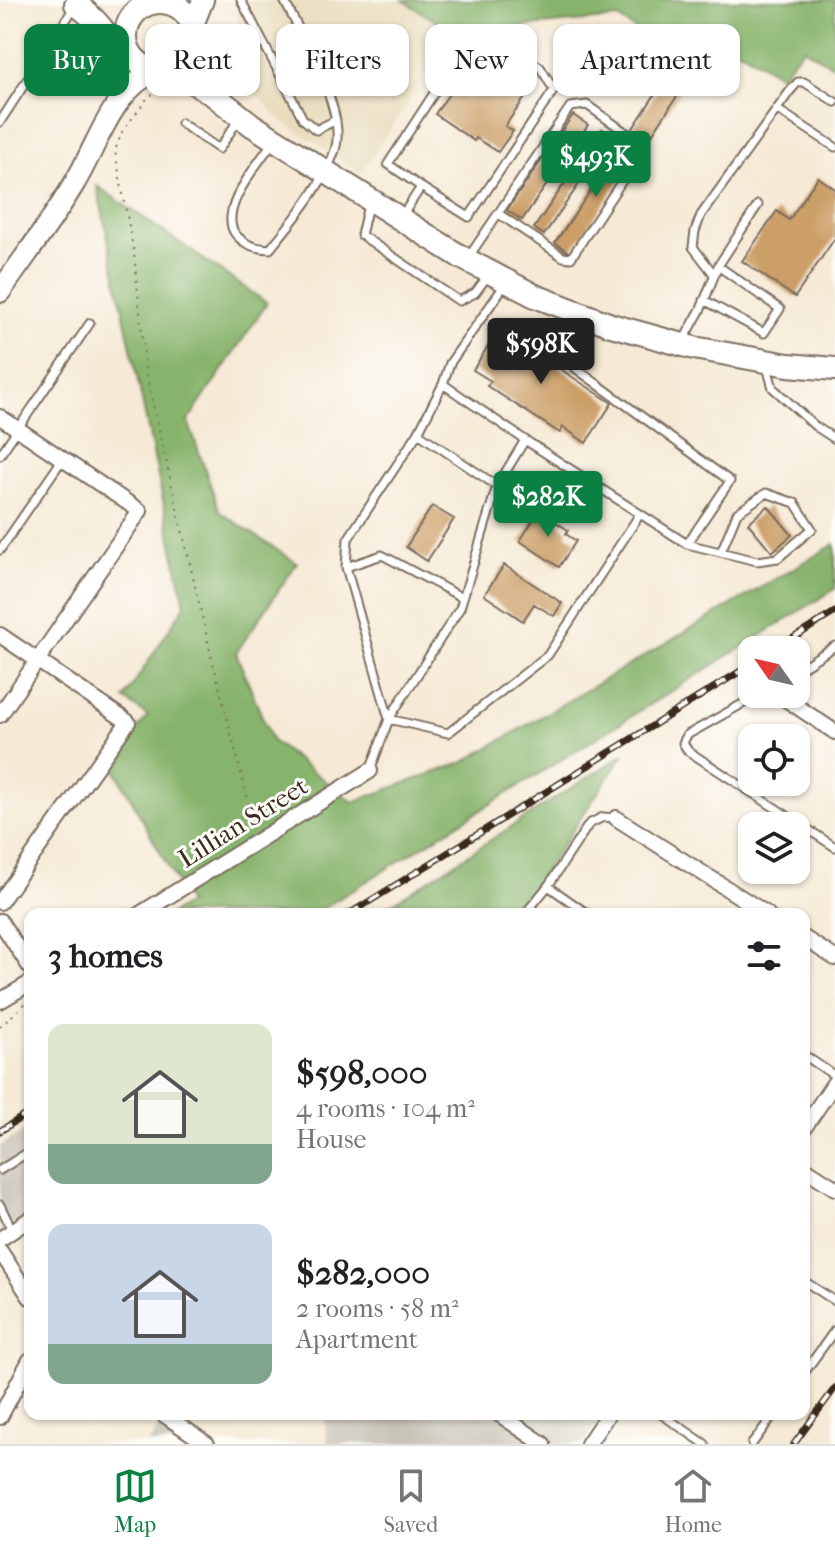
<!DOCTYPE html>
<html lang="en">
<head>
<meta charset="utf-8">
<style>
  body { margin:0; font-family:"IM FELL French Canon",serif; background:#f6f6f6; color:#202124; height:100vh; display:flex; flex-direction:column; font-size:30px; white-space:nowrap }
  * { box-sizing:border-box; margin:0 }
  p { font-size:26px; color:#757577 }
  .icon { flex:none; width:44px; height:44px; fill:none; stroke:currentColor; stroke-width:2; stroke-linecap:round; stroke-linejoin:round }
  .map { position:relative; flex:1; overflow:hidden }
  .drawer { position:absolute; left:24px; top:908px; width:786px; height:512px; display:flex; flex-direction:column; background:#fff; border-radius:16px; box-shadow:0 2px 6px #0004 }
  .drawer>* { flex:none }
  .top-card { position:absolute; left:24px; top:24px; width:788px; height:72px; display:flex; gap:16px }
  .needle { width:52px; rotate:304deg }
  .controls { position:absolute; left:738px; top:636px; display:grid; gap:16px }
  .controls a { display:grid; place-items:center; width:72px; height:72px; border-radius:16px; background:#fff; box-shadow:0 2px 6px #0004; font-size:40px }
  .price { position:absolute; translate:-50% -68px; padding:0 18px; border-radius:8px; background:#0b8043; color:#fff; font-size:26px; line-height:52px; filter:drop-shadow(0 2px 4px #0008) }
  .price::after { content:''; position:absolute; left:50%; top:48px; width:24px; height:18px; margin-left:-12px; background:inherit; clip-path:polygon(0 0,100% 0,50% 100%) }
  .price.active { background:#222; color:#fff }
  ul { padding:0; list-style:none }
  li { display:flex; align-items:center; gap:24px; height:200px; padding:0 24px }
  li span { display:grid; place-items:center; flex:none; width:224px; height:160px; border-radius:16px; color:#555 }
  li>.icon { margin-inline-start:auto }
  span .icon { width:96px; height:96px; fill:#fffc; stroke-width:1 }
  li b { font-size:34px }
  h2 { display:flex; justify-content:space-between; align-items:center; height:96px; padding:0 24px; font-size:34px }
  .tag { padding:0 28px; border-radius:16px; background:#fff; box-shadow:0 2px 6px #0004; font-size:28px; line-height:72px }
  .tag.active { background:#0b8043; color:#fff }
  .dock { display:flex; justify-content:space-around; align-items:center; height:112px; border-top:2px solid #e0e0e0; background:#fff; font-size:22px; color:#757577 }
  .dock a { display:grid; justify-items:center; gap:4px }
  .dock .active { color:#0b8043 }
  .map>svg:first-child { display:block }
  .built { fill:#e8daba }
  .industrial { fill:#c9c4b8 }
  .forest { fill:#87b46c; stroke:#616f45; stroke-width:2 }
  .building { fill:#cc9f68 }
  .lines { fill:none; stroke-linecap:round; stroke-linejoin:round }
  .lane-casing { stroke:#7c6d5e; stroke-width:11 }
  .street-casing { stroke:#7c6d5e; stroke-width:18 }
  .secondary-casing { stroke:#7c6d5e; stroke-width:24 }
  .primary-casing { stroke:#7c6d5e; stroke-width:26 }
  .path { stroke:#7c6d5e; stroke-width:2; stroke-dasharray:2 6; stroke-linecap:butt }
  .lane { stroke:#fff; stroke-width:7 }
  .street { stroke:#fff; stroke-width:14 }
  .secondary { stroke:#fff; stroke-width:20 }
  .primary { stroke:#fff; stroke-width:22 }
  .rail-casing { stroke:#3b2a1e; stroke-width:7 }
  .rail { stroke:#fdfcf7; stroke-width:4; stroke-dasharray:12; stroke-linecap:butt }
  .labels { text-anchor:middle; stroke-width:6; stroke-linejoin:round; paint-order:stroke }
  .street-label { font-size:26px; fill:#3b2a1e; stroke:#fdfcf7 }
</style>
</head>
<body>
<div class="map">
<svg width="835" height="1444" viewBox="0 0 835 1444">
  <rect width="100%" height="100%" fill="#fdfcf7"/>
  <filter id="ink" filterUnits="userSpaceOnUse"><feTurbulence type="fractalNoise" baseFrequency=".0125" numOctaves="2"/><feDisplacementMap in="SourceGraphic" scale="16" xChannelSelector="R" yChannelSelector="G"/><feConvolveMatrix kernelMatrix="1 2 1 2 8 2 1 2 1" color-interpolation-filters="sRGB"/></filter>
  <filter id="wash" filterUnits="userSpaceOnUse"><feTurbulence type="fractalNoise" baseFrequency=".006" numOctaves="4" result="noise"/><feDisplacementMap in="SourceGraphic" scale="32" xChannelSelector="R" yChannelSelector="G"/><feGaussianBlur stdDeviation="1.8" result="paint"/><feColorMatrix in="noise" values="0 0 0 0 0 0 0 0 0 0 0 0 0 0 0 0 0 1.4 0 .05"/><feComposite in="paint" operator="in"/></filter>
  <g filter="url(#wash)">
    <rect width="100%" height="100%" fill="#f6e9d5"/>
    <path class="built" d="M 235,0 L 403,0 L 454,33 L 361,173 L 281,120 L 239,75 L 242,52 Z"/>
    <path class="industrial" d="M 30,1128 L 30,1225 L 0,1244 L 0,1146 Z
      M 324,1414 L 603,1414 L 583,1444 L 328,1444 Z
      M 164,1419 L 201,1444 L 148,1444 Z"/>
    <path class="forest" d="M 403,0 L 835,0 L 835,67 L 803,48 L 781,76 L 728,43 L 704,76 L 618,18 L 454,33 Z
      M 97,186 L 267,303 L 188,421 L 220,512 L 297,563 L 236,653 L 272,741 L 353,802 L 464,762 L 835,544 L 835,589 L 314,914 L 170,914 L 188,903 L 111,762 L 148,716 L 124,699 L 185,605 Z
      M 624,754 L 516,914 L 376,914 Z"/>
    <g id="blocks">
      <path class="building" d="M 491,51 L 536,82 L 505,126 L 513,131 L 498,152 L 476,138 L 474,141 L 435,114 L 454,87 L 462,93 Z
        M 665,79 L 681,90 L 646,144 L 630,133 Z
        M 573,115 L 588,125 L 522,220 L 507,210 Z
        M 602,129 L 612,136 L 544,235 L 534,228 Z
        M 622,145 L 637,155 L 570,253 L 555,243 Z
        M 818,177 L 835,189 L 835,238 L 795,297 L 742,261 L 777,211 L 789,220 Z
        M 501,326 L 536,348 L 534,352 L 612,403 L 586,443 L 563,427 L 560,433 L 487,386 L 491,381 L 473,370 Z
        M 432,506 L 454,519 L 427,561 L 406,547 Z
        M 768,506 L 792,535 L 772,552 L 748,523 Z
        M 539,511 L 568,530 L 566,534 L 576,541 L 559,567 L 520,541 Z
        M 504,565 L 562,603 L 554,616 L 534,604 L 523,621 L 484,595 Z"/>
    </g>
  </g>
  <g filter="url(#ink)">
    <use href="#blocks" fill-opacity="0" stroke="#7c6d5e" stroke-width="2"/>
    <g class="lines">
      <defs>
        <path id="lane" d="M 241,0 L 303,119 L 316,130 L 336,120
          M 778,110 L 835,147
          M 0,122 L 75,6
          M 181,123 L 219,149 L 239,119
          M 272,143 C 258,164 215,213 237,236 C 247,246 256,248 270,249 C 293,221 324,184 335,150 C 348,113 301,35 284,0
          M 368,205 L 361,235 L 459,301 L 475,293 L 487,277
          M 402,216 L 421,187 L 388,164 L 464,47 L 498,39 L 540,67 L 554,90 L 469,217 L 421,187
          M 468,258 L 570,107 L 587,105 L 645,146 L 571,258 L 563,257 L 499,214
          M 718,266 L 758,205
          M 713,273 L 693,247 L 695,231 L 701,215 L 790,91 L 798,82 L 804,82 L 835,102
          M 577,316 L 574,333 L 574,367 L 730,481 L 687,544
          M 682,343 L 701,309 L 718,266 L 780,309 L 764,333 L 704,300
          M 767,367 L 773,388 L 815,426 L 835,439
          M 443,384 L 525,440 L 497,486 L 460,608 L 389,719 L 448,733 L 548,655 L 640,514
          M 418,433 L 497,486
          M 525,440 L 687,544 L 757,561 L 778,558 L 812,529 L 795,503 L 766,493 L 737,513 L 721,552
          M 0,455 L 90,323
          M 0,550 L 62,460
          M 346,567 L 382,555 L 463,598
          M 796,671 L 835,646
          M 760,694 L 687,735 L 683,743 L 688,751 L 835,847
          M 370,771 L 389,719 L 346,567 L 348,539 L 418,433 L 443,384 L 450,363 L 506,283
          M 548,886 L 588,914
          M 525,914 L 548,886 L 589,824 L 603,817 L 616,818
          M 804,1055 L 835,1076
          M 0,1170 L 30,1151
          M 0,1205 L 12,1230
          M 804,1281 L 835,1301
          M 804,1373 L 835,1330
          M 661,1414 L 705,1444
          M 752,1444 L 774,1414"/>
        <path id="street" d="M 0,417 L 140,511 L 0,715
          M 0,635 L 128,722 L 0,902
          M 778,694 L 835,732
          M 616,818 L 767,914
          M 140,914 L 370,771
          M 0,921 L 30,967
          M 804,938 L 835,958
          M 0,1001 L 30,983
          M 804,1128 L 835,1082
          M 804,1168 L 835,1188
          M 0,1239 L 30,1219
          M 0,1251 L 30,1297
          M 163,1414 L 207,1444
          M 499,1414 L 543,1444
          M 0,1417 L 30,1360
          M 588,1444 L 608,1414"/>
        <path id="secondary" d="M 172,3 L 177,0
          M 193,25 L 203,0
          M 0,292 C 25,256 52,221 74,184 C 99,143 111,90 157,70"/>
        <path id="primary" d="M126 36a34 34 0 1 1 68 0a34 34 0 1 1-68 0Z
          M 76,4 C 101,23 116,41 118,72
          M 171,68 L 215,96 L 252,125 L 461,257 L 535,296 L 611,325 L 694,348 L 788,365 L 835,369"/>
      </defs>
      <use href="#lane" class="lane-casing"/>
      <use href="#street" class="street-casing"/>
      <use href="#secondary" class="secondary-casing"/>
      <use href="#primary" class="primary-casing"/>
      <path class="path" d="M 203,66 L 211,60 L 210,29
        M 167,87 L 149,96 L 122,132 L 115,151 L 134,253 L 146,374 L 211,655 L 254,823 L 249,830
        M 119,914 L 129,908
        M 0,1027 L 28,1001"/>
      <use href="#lane" class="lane"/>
      <use href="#street" class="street"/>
      <use href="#secondary" class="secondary"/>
      <use href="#primary" class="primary"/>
      <defs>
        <path id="rail" d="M 774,650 L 835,612
          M 349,914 L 752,664
          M 0,1131 L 30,1112
          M 794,1444 L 835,1388"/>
      </defs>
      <use href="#rail" class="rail-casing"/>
      <use href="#rail" class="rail"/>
    </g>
  </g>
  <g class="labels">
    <g class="street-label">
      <text transform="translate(243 822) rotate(-32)" y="9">Lillian Street</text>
    </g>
  </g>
</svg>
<div class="controls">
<a><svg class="needle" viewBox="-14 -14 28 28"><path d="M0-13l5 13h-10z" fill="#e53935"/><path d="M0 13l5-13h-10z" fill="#757577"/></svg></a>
<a><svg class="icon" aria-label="locate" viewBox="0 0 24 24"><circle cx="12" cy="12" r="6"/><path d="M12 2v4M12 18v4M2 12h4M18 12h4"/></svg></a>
<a><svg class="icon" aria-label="layers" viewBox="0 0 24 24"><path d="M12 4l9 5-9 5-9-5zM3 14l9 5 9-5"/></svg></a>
</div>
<b class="price" style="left:596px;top:199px">$493K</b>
<b class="price active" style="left:541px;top:386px">$598K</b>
<b class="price" style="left:548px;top:539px">$282K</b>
<div class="top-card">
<a class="tag active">Buy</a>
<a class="tag">Rent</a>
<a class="tag">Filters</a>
<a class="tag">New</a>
<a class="tag">Apartment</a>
</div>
<section class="drawer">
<h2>3 homes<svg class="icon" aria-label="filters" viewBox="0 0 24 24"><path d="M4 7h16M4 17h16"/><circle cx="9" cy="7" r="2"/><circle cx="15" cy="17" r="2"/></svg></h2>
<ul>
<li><span style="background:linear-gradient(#dfe7d0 75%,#7fa58c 0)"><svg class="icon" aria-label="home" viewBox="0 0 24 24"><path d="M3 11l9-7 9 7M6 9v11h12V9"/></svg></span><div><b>$598,000</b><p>4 rooms · 104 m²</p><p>House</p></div></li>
<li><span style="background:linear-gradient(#c9d6e8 75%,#7fa58c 0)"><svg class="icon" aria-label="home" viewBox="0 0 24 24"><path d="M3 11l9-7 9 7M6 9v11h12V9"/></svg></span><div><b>$282,000</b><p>2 rooms · 58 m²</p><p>Apartment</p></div></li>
</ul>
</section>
</div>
<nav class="dock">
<a class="active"><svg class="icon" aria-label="map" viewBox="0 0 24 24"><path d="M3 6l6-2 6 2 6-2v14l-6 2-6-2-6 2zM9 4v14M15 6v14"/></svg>Map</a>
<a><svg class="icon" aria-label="saved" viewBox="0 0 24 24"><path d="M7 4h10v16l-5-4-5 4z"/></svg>Saved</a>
<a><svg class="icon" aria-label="home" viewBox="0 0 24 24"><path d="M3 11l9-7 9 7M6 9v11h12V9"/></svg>Home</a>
</nav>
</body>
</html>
